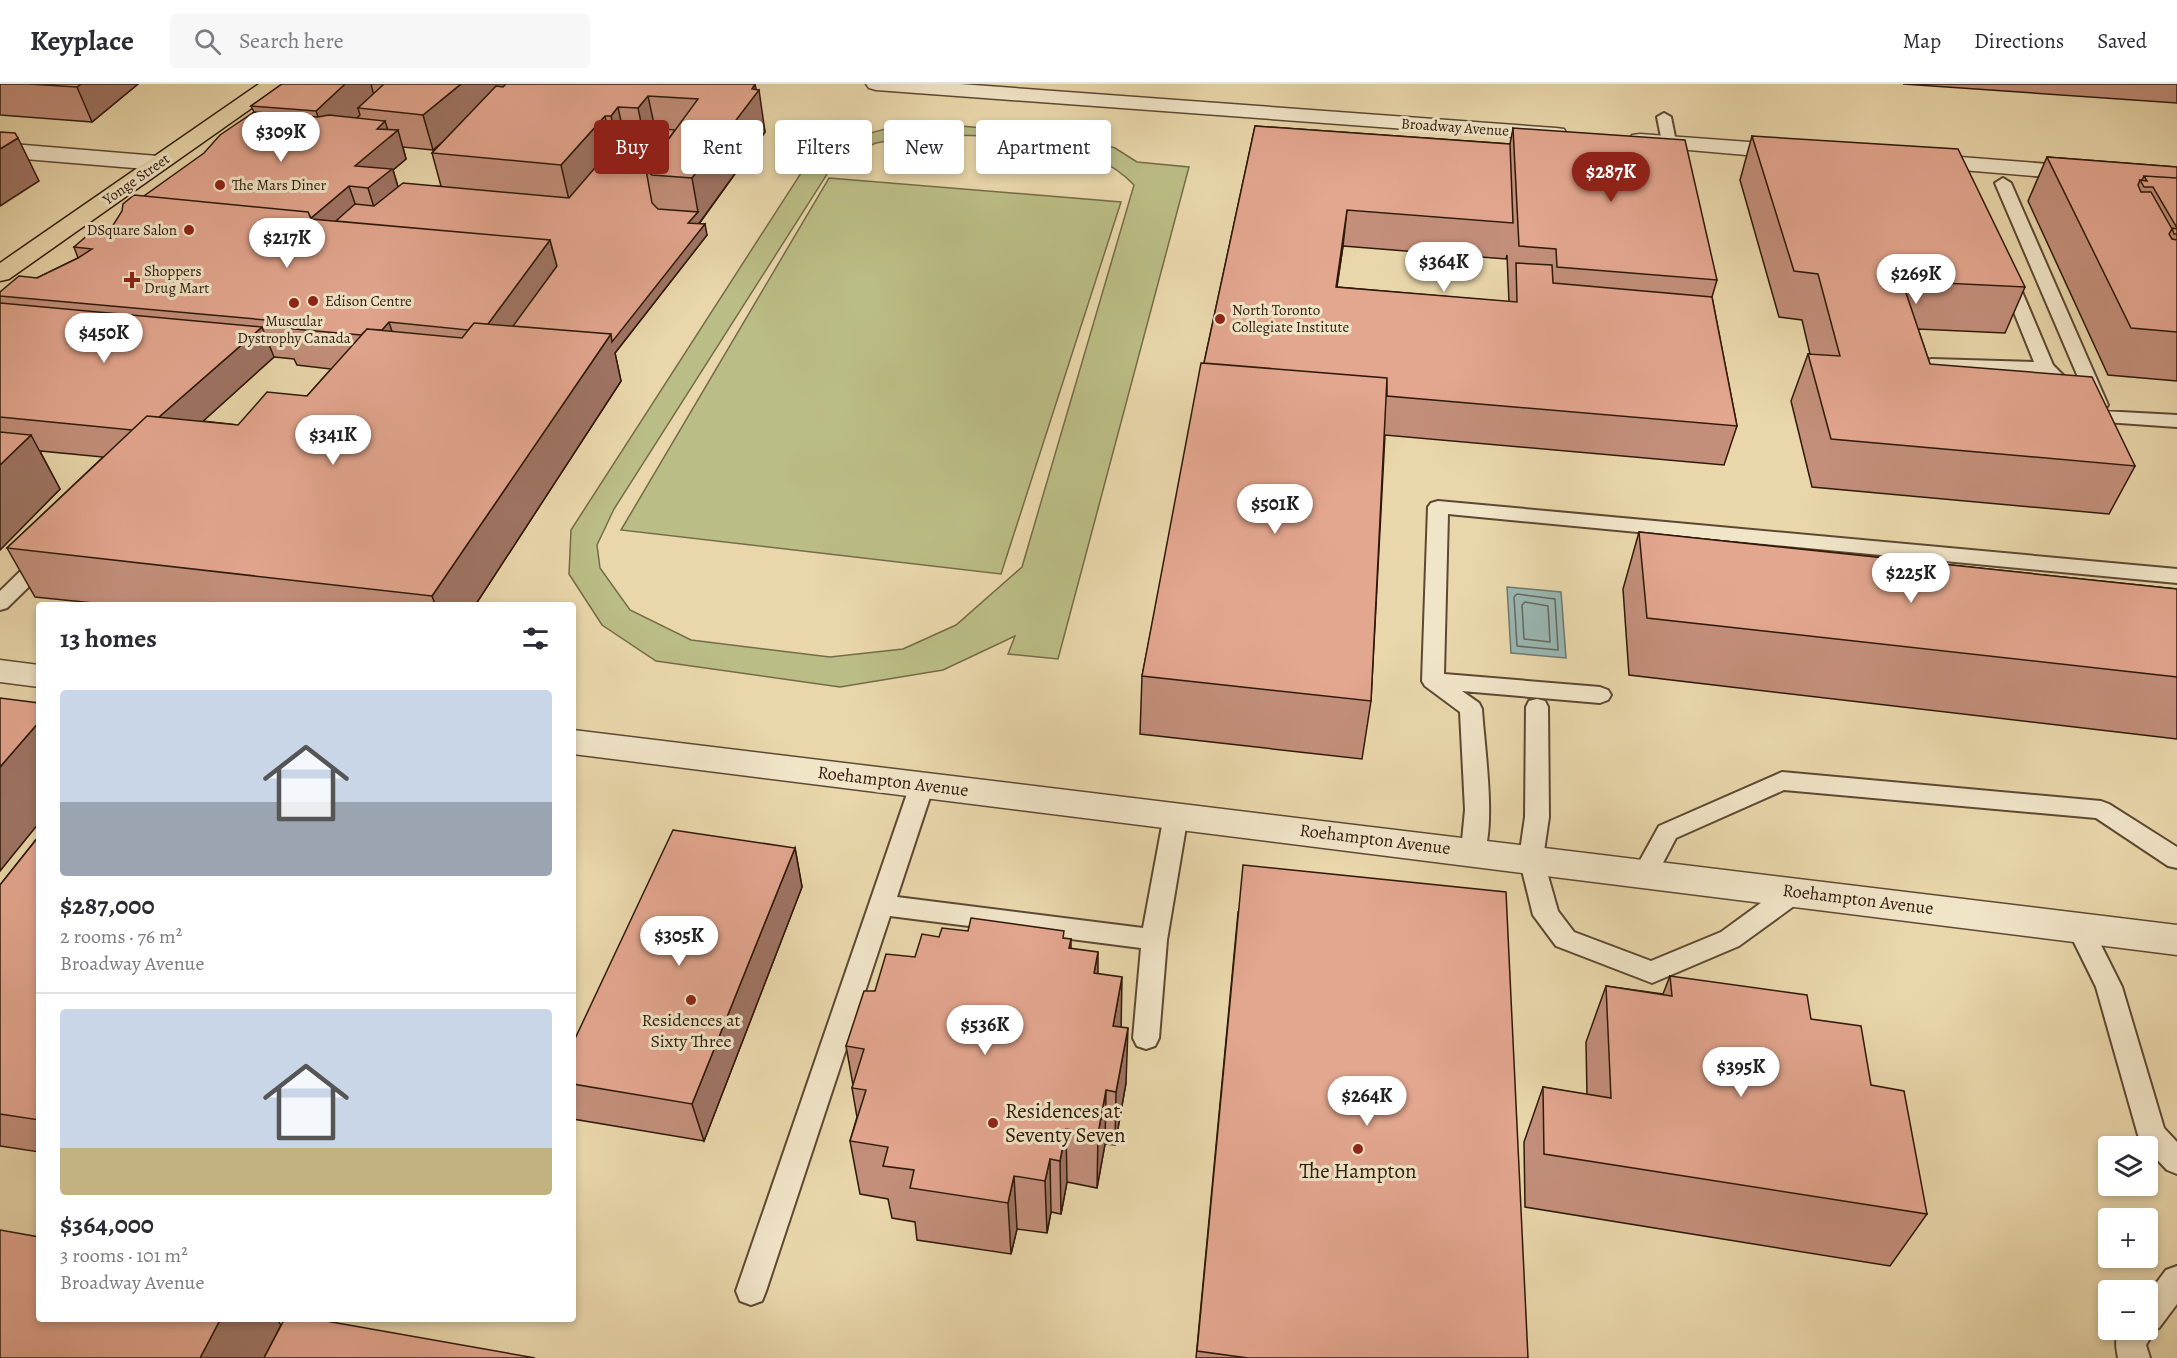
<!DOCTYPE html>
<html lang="en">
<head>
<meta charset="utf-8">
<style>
  body { margin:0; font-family:Alegreya,serif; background:#f7f7f7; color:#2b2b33; height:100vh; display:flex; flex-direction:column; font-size:22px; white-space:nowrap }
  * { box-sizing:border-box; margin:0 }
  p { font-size:20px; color:#7c7c81 }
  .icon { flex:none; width:33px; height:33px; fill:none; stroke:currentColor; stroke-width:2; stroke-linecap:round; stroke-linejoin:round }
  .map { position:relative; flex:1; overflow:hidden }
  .details { position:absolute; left:36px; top:518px; width:540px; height:720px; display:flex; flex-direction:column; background:#fff; border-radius:6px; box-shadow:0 3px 9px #0003 }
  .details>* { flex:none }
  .guide { position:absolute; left:594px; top:36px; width:570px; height:54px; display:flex; gap:12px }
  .controls { position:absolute; left:2098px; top:1052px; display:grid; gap:12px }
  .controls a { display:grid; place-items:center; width:60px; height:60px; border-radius:6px; background:#fff; box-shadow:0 3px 9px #0003; font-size:30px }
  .price { position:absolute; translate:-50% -51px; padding:0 14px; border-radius:21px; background:#fff; color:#222; font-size:20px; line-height:39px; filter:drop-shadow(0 2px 3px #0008) }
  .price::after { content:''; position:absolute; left:50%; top:36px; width:18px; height:14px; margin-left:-9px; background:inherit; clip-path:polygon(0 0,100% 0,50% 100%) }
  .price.current { background:#8f2418; color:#fff }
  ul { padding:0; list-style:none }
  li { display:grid; align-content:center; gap:12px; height:318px; padding:0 24px }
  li+li { border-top:2px solid #e1e1e2 }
  li span { display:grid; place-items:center; height:186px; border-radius:6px; color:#555 }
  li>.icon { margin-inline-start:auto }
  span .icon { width:108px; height:108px; fill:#fffc; stroke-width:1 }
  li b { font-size:26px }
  h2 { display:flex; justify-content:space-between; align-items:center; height:72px; padding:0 24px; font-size:26px }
  .pill { padding:0 21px; border-radius:6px; background:#fff; box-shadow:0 3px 9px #0003; font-size:21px; line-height:54px }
  .pill.current { background:#8f2418; color:#fff }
  header { display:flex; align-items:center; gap:36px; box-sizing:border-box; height:84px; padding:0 30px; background:#fff; border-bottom:2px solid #e1e1e2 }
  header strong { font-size:28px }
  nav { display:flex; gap:33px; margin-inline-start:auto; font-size:21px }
  .search { width:420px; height:54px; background:#f7f7f7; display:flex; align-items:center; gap:15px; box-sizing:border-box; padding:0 21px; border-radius:6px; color:#7c7c81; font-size:22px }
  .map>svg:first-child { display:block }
  .green { fill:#bbbd86; stroke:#746b48; stroke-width:1.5; fill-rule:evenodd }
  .water { fill:#9ab7b3; stroke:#6f786f; stroke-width:1.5 }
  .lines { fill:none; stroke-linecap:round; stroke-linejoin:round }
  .shore { stroke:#64685e; stroke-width:1.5 }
  .service-casing { stroke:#5d4832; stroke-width:4 }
  .minor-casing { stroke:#5d4832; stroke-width:3 }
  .primary-casing { stroke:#2e1909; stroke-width:3 }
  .service { fill:#f1e5c8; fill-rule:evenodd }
  .minor { fill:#f1e5c8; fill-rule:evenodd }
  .primary { fill:#e9d7ab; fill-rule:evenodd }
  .wall { fill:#c38f7b; stroke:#2e1909; stroke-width:1.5; fill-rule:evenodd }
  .shaded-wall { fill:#9f7464; stroke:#2e1909; stroke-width:1.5 }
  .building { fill:#e3a68f; stroke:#2e1909; stroke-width:1.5 }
  .poi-dot { fill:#8f2418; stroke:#f1e5c8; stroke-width:2 }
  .labels { text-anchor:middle; stroke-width:6; stroke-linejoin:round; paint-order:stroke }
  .far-street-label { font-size:15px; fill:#2e1909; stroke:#f1e5c8 }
  .far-poi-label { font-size:15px; fill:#2e1909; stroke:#f1e5c8; text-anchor:start }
  .street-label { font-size:18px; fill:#2e1909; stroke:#f1e5c8 }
  .poi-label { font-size:18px; fill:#2e1909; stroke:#f1e5c8 }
  .near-poi-label { font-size:21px; fill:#2e1909; stroke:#f1e5c8; text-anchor:start }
</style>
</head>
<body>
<header>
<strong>Keyplace</strong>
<div class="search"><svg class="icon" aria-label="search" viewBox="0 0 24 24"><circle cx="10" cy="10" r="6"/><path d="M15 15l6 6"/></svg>Search here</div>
<nav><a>Map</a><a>Directions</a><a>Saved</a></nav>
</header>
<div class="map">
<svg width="2177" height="1274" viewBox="0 0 2177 1274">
  <rect width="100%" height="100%" fill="#e9d7ab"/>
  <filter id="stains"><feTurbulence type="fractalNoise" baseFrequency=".00333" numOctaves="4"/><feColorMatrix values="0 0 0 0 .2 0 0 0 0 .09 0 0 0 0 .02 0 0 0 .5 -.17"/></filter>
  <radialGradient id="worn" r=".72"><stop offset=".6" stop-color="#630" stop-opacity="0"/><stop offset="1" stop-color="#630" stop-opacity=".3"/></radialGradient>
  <path class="green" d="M 926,39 L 1077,52 L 1115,64 L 1137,78 L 1189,83 L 1058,575 L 1008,570 L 1015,552 L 943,586 L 840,603 L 656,577 L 602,541 L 569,490 L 571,446 L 812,72 C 853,53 880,43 926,39 ZM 919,51 C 986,51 1086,49 1134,101 L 1022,483 L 956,541 L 903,565 L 830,573 L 691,556 L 630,526 L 600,484 L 597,461 L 614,425 L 836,76 L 876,59 Z
    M 829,94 L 1121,118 L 1001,490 L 621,446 Z"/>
  <path class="water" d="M 1507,503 L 1561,508 L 1566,574 L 1511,569 Z"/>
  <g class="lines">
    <path class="shore" d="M 1517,510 L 1555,515 L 1558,566 L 1517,562 L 1514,513 Z
      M 1525,518 L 1548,522 L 1550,558 L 1524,555 L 1522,521 Z"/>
    <defs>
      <path id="service" d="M 1664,29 L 1671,33 L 1676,58 L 1669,62 L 1662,58 L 1657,33 Z
        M 2003,94 L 2011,99 L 2108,321 L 2105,325 L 2093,325 L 2090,321 L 1995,99 Z
        M 2007,186 L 2015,191 L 2053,281 L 2064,292 L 2061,296 L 2049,296 L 2040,289 L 1940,286 L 1938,294 L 1946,297 L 1949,301 L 1946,305 C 1938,307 1925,305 1920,297 L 1926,276 L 1932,275 L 2034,278 L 1999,191 Z
        M 2083,326 L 2177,331 L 2177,343 L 2076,336 L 2074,332 L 2076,328 Z
        M 1438,417 L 2177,485 L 2177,499 L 1448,430 L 1444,590 L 1600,603 L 1608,606 L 1611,611 L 1608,616 L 1600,619 L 1462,607 L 1479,619 L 1482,625 C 1484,660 1497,745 1482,774 L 1473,776 L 1464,774 L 1461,767 L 1465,726 L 1460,628 L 1425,602 L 1422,597 L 1428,423 L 1431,419 Z
        M 46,468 L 53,469 L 56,474 L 53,479 L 7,524 L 0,526 L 0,507 L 39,469 Z
        M 1537,615 L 1545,617 L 1548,623 L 1549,733 L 1543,774 L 1558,827 L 1574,848 L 1651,877 L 1721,848 L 1787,800 L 1796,797 L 1805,800 L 1808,807 L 1805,814 L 1739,862 L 1652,899 L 1556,862 L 1533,831 L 1519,774 L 1525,733 L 1526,623 L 1529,617 Z
        M 1782,688 L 2101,717 L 2109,720 L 2177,763 L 2177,784 L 2168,782 L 2096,734 L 1784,706 L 1676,754 L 1654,796 L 1645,798 L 1636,796 L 1633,789 L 1659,742 Z
        M 922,692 L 930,695 L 934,701 L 897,813 L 1143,844 L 1164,731 L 1168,725 L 1176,722 L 1184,725 L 1188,731 L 1167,856 L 1159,954 L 1155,962 L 1146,965 L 1137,962 L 1133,954 L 1141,864 L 890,832 L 766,1207 L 762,1217 L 751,1221 L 740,1217 L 736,1207 L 910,701 L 914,695 Z
        M 2080,834 L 2089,837 L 2122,903 L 2164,1044 L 2177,1058 L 2177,1090 L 2167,1086 L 2148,1066 L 2148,1062 L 2142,1060 L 2138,1051 L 2096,903 L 2067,844 L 2071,837 Z
        M 2177,1182 L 2177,1220 L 2159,1244 L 2155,1246 L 2146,1261 L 2150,1274 L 2118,1274 C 2116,1262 2114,1256 2121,1245 L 2148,1245 L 2148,1210 L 2166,1186 Z"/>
      <path id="minor" d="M 866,0 L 960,0 L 1556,44 L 1564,45 L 1567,50 L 1564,55 L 1556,56 L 876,6 L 869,4 Z
        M 1640,50 L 1792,61 L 1800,63 L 1803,68 L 1800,73 L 1792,75 L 1632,61 L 1629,56 L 1632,51 Z
        M 0,59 L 158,72 L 166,74 L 169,79 L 166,84 L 158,86 L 0,73 Z
        M 1922,70 L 2177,90 L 2177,104 L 1914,82 L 1911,77 L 1914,72 Z
        M 0,576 L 39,581 L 39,603 L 0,598 Z
        M 573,646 L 2177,841 L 2177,871 L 573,670 Z"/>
      <path id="primary" d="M 259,0 L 283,0 L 280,4 L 9,195 L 0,197 L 0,179 Z"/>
    </defs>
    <use href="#service" class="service-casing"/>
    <use href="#minor" class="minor-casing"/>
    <use href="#primary" class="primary-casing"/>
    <use href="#service" class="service"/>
    <use href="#minor" class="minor"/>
    <use href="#primary" class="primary"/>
  </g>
  <path class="wall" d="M 0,0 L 138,0 L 92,38 L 0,31 Z
    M 282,0 L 755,0 L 765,48 L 699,140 L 707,151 L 615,269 L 621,297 L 476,520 L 103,520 L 35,513 L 7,464 L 103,373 L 40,367 L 60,405 L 0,466 L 0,208 L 37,194 L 78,174 L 74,163 L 107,151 L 254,28 L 251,22 ZM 445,56 L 432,69 L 441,102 L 398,103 L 393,86 L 406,75 L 403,63 L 433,66 ZM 274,273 L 294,275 L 297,281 L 331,285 L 307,312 L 238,341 L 203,337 Z
    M 1903,0 L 2177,0 L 2177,19 Z
    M 1255,42 L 1510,60 L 1513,44 L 1717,196 L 1712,213 L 1737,342 L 1724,381 L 1385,351 L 1371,617 L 1362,675 L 1140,650 L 1142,592 L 1204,279 ZM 1343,162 L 1506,175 L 1507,171 L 1509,218 L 1337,203 Z
    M 1752,52 L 2025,203 L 2005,249 L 1918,245 L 1930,280 L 2135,382 L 2109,430 L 1812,403 L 1791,317 L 1808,270 L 1810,270 L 1802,236 L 1779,233 L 1740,96 Z
    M 2047,73 L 2177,83 L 2177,297 L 2108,291 L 2028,117 Z
    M 1639,448 L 2177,505 L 2177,655 L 1629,591 L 1623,505 Z
    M 39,752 L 39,1068 L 0,1062 L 0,801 Z
    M 795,764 L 802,803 L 704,1057 L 573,1035 L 573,959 Z
    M 1238,829 L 1528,1274 L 1196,1274 Z
    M 968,847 L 1071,855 L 1071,864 L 1098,890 L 1121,943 L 1126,999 L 1115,1061 L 1105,1060 L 1097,1104 L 1067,1098 L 1061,1130 L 1051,1128 L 1047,1149 L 1017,1145 L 1011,1170 L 917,1156 L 915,1138 L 892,1134 L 888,1115 L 860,1110 L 850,1057 L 857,1033 L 852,1004 L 853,1001 L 846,962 L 875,907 L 939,853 Z
    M 1670,892 L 1811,935 L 1871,1001 L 1927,1130 L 1890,1182 L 1525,1123 L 1524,1058 L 1543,1003 L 1587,1011 L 1586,958 L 1606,902 L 1663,910 Z"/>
  <path class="shaded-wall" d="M 81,0 L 138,0 L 92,38 L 77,3 Z
    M 345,0 L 371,0 L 375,16 L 358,24 L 360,31 L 328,61 L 316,27 Z
    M 461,0 L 511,0 L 433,66 L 423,31 Z
    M 755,0 L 756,9 L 759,6 L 765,48 L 700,138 L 690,149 L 688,139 L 698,128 L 692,94 Z
    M 648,12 L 657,54 L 647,67 L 638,24 Z
    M 618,23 L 627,66 L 620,75 L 611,32 Z
    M 605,32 L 614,75 L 571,125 L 561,81 Z
    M 385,37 L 390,53 L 398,46 L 406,75 L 393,86 L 401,113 L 377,133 L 368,104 L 355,82 L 377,45 Z
    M 18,54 L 39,97 L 0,122 L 0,65 Z
    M 349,102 L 359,131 L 320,160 L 310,135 Z
    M 1347,126 L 1343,162 L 1331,240 L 1336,203 Z
    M 705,140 L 707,151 L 615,269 L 621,297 L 476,520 L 435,520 L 432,512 L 611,250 Z
    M 550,156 L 560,193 L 493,269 L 482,248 Z
    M 389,238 L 401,276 L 376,253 Z
    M 262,243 L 274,273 L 158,378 L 143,347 Z
    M 31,351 L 60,405 L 0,466 L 0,381 Z
    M 39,638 L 39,739 L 0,787 L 0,683 Z
    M 795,764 L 802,803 L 704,1057 L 692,1020 Z
    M 1098,868 L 1098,924 L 1094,889 Z
    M 1122,893 L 1121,949 L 1113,942 Z
    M 1128,944 L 1126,999 L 1115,1061 L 1116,1008 Z
    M 1106,1006 L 1105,1060 L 1097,1104 L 1098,1050 Z
    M 1066,1045 L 1067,1098 L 1061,1130 L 1060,1077 Z
    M 1050,1075 L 1051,1128 L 1047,1149 L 1045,1097 Z
    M 1014,1092 L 1017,1145 L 1011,1170 L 1008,1119 Z
    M 221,1234 L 276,1234 L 281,1241 L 264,1274 L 200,1274 Z"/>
  <path class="building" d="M 29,0 L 81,0 L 77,3 Z
    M 282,0 L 345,0 L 316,27 L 251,22 Z
    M 384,0 L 461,0 L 423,31 L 358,24 Z
    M 506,0 L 755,0 L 752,5 L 759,6 L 692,94 L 652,91 L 646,86 L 698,15 L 648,12 L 638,24 L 618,23 L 611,32 L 605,32 L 561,81 L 432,69 L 496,2 L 503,3 Z
    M 254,28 L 318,33 L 329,31 L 385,37 L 377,45 L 398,46 L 355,82 L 392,85 L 368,104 L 349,102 L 311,134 L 308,128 L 144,112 L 204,69 L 220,51 Z
    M 1255,42 L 1510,60 L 1513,139 L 1347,126 L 1336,203 L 1517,218 L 1516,179 L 1552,181 L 1553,199 L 1712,213 L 1737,342 L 1387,312 L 1387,294 L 1204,279 Z
    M 655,44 L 675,46 L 646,86 L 652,119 L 658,125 L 698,128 L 688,139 L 705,140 L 612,258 L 611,250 L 513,242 L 557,182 L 550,156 L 336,137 L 355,120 L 374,122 L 403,99 L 569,114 L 612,64 L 618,64 L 625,55 L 645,56 Z
    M 1513,44 L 1685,56 L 1717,196 L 1557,183 L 1556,165 L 1519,162 Z
    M 0,48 L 15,49 L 18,54 L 0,65 Z
    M 1752,52 L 1958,65 L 2025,203 L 1902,197 L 1930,280 L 2092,293 L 2135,382 L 1831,355 L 1808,270 L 1840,272 L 1818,190 L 1794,187 Z
    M 2047,73 L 2177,83 L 2177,94 L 2144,92 L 2142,96 L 2140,96 L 2138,101 L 2141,108 L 2151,108 L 2172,145 L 2169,150 L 2172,155 L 2177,156 L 2177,248 L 2131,244 Z
    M 2144,92 L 2177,94 L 2177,144 L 2153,103 L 2144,103 L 2140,96 L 2147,97 Z
    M 134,111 L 308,128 L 311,135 L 550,156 L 488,240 L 474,239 L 468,246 L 389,238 L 382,246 L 367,245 L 361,251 L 282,244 L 288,238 L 0,212 L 0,208 L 19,192 L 37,194 L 78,174 L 92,165 L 74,163 L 89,150 L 107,151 L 122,127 L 123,120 Z
    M 2172,144 L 2177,145 L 2177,150 L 2174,150 Z
    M 0,219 L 262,243 L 159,333 L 147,332 L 132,346 L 0,333 Z
    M 474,239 L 611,250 L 432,512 L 7,464 L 147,332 L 238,341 L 267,308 L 307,312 L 367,245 L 462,254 Z
    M 1201,279 L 1387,294 L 1371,617 L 1142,592 Z
    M 0,348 L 31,351 L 0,381 Z
    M 1639,448 L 2177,505 L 2177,593 L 1647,534 Z
    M 0,614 L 39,619 L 39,638 L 0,683 Z
    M 673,746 L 795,764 L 692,1020 L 573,1000 L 573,959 Z
    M 39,752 L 39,1036 L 0,1030 L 0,801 Z
    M 1243,781 L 1506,808 L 1528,1274 L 1248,1274 L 1197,1267 Z
    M 971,834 L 1064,847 L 1063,854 L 1071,855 L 1069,864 L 1098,868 L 1094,889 L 1122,893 L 1113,942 L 1128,944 L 1116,1008 L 1106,1006 L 1098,1050 L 1066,1045 L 1060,1077 L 1050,1075 L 1045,1097 L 1014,1092 L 1008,1119 L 910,1104 L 914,1086 L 883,1082 L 888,1063 L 850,1057 L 866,1006 L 852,1004 L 864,965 L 846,962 L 864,907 L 875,907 L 886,870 L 915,873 L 922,850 L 939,853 L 942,844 L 968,847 Z
    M 1670,892 L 1807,911 L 1811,935 L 1861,942 L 1871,1001 L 1904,1007 L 1927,1130 L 1544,1070 L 1543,1003 L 1611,1014 L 1606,902 L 1672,912 Z
    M 0,1146 L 39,1153 L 39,1234 L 221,1234 L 200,1274 L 0,1274 Z
    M 285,1234 L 309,1234 L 535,1274 L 264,1274 Z"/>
  <g class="poi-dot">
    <circle cx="220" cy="101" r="6"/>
    <circle cx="189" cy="146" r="6"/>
    <path d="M129 187h6v6h6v6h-6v6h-6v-6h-6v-6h6z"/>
    <circle cx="313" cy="217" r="6"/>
    <circle cx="294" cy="219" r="6"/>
    <circle cx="1220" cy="235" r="6"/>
    <circle cx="691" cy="916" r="6"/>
    <circle cx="993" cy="1039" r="6"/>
    <circle cx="1358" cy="1065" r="6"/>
  </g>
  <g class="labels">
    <g class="far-street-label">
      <text transform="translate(1455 43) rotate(4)" y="5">Broadway Avenue</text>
      <text transform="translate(136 95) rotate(-35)" y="5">Yonge Street</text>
    </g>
    <g class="far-poi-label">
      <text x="232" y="106">The Mars Diner</text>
      <text x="177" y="151" text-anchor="end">DSquare Salon</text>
      <text x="144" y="192">Shoppers<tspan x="144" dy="17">Drug Mart</tspan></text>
      <text x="325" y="222">Edison Centre</text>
      <text x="1232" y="231">North Toronto<tspan x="1232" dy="17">Collegiate Institute</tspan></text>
      <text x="294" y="242" text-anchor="middle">Muscular<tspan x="294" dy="17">Dystrophy Canada</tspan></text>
    </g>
    <g class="street-label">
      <text transform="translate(893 697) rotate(7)" y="6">Roehampton Avenue</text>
      <text transform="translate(1375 755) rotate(7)" y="6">Roehampton Avenue</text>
      <text transform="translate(1858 815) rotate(7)" y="6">Roehampton Avenue</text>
    </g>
    <g class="poi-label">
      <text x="691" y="942">Residences at<tspan x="691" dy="21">Sixty Three</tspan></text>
    </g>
    <g class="near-poi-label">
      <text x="1005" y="1034">Residences at<tspan x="1005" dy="24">Seventy Seven</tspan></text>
      <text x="1358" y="1094" text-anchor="middle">The Hampton</text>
    </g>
  </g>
  <rect width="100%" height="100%" filter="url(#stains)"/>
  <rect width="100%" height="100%" fill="url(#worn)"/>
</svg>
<div class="controls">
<a><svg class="icon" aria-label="layers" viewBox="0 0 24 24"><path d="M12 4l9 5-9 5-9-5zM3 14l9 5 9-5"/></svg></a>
<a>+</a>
<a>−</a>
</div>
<b class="price" style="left:281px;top:79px">$309K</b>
<b class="price current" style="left:1611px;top:119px">$287K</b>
<b class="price" style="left:287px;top:185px">$217K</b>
<b class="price" style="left:1444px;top:209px">$364K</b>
<b class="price" style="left:1916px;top:221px">$269K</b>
<b class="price" style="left:104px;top:280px">$450K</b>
<b class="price" style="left:333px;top:382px">$341K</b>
<b class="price" style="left:1275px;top:451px">$501K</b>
<b class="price" style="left:1911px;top:520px">$225K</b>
<b class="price" style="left:679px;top:883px">$305K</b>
<b class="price" style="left:985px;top:972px">$536K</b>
<b class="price" style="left:1741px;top:1014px">$395K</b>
<b class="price" style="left:1367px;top:1043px">$264K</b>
<div class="guide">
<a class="pill current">Buy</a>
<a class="pill">Rent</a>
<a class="pill">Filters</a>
<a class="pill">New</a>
<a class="pill">Apartment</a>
</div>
<section class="details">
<h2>13 homes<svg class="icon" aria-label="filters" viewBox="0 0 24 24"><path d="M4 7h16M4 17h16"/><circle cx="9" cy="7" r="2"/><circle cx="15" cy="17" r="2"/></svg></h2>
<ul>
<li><span style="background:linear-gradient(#c9d6e8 60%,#9aa5b1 0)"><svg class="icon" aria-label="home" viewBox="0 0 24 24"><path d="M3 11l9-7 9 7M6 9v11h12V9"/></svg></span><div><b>$287,000</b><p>2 rooms · 76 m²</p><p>Broadway Avenue</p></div></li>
<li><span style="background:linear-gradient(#c9d6e8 75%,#c2b280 0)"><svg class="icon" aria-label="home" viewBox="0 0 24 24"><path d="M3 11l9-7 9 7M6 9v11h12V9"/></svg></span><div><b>$364,000</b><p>3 rooms · 101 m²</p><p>Broadway Avenue</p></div></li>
</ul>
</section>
</div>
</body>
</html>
